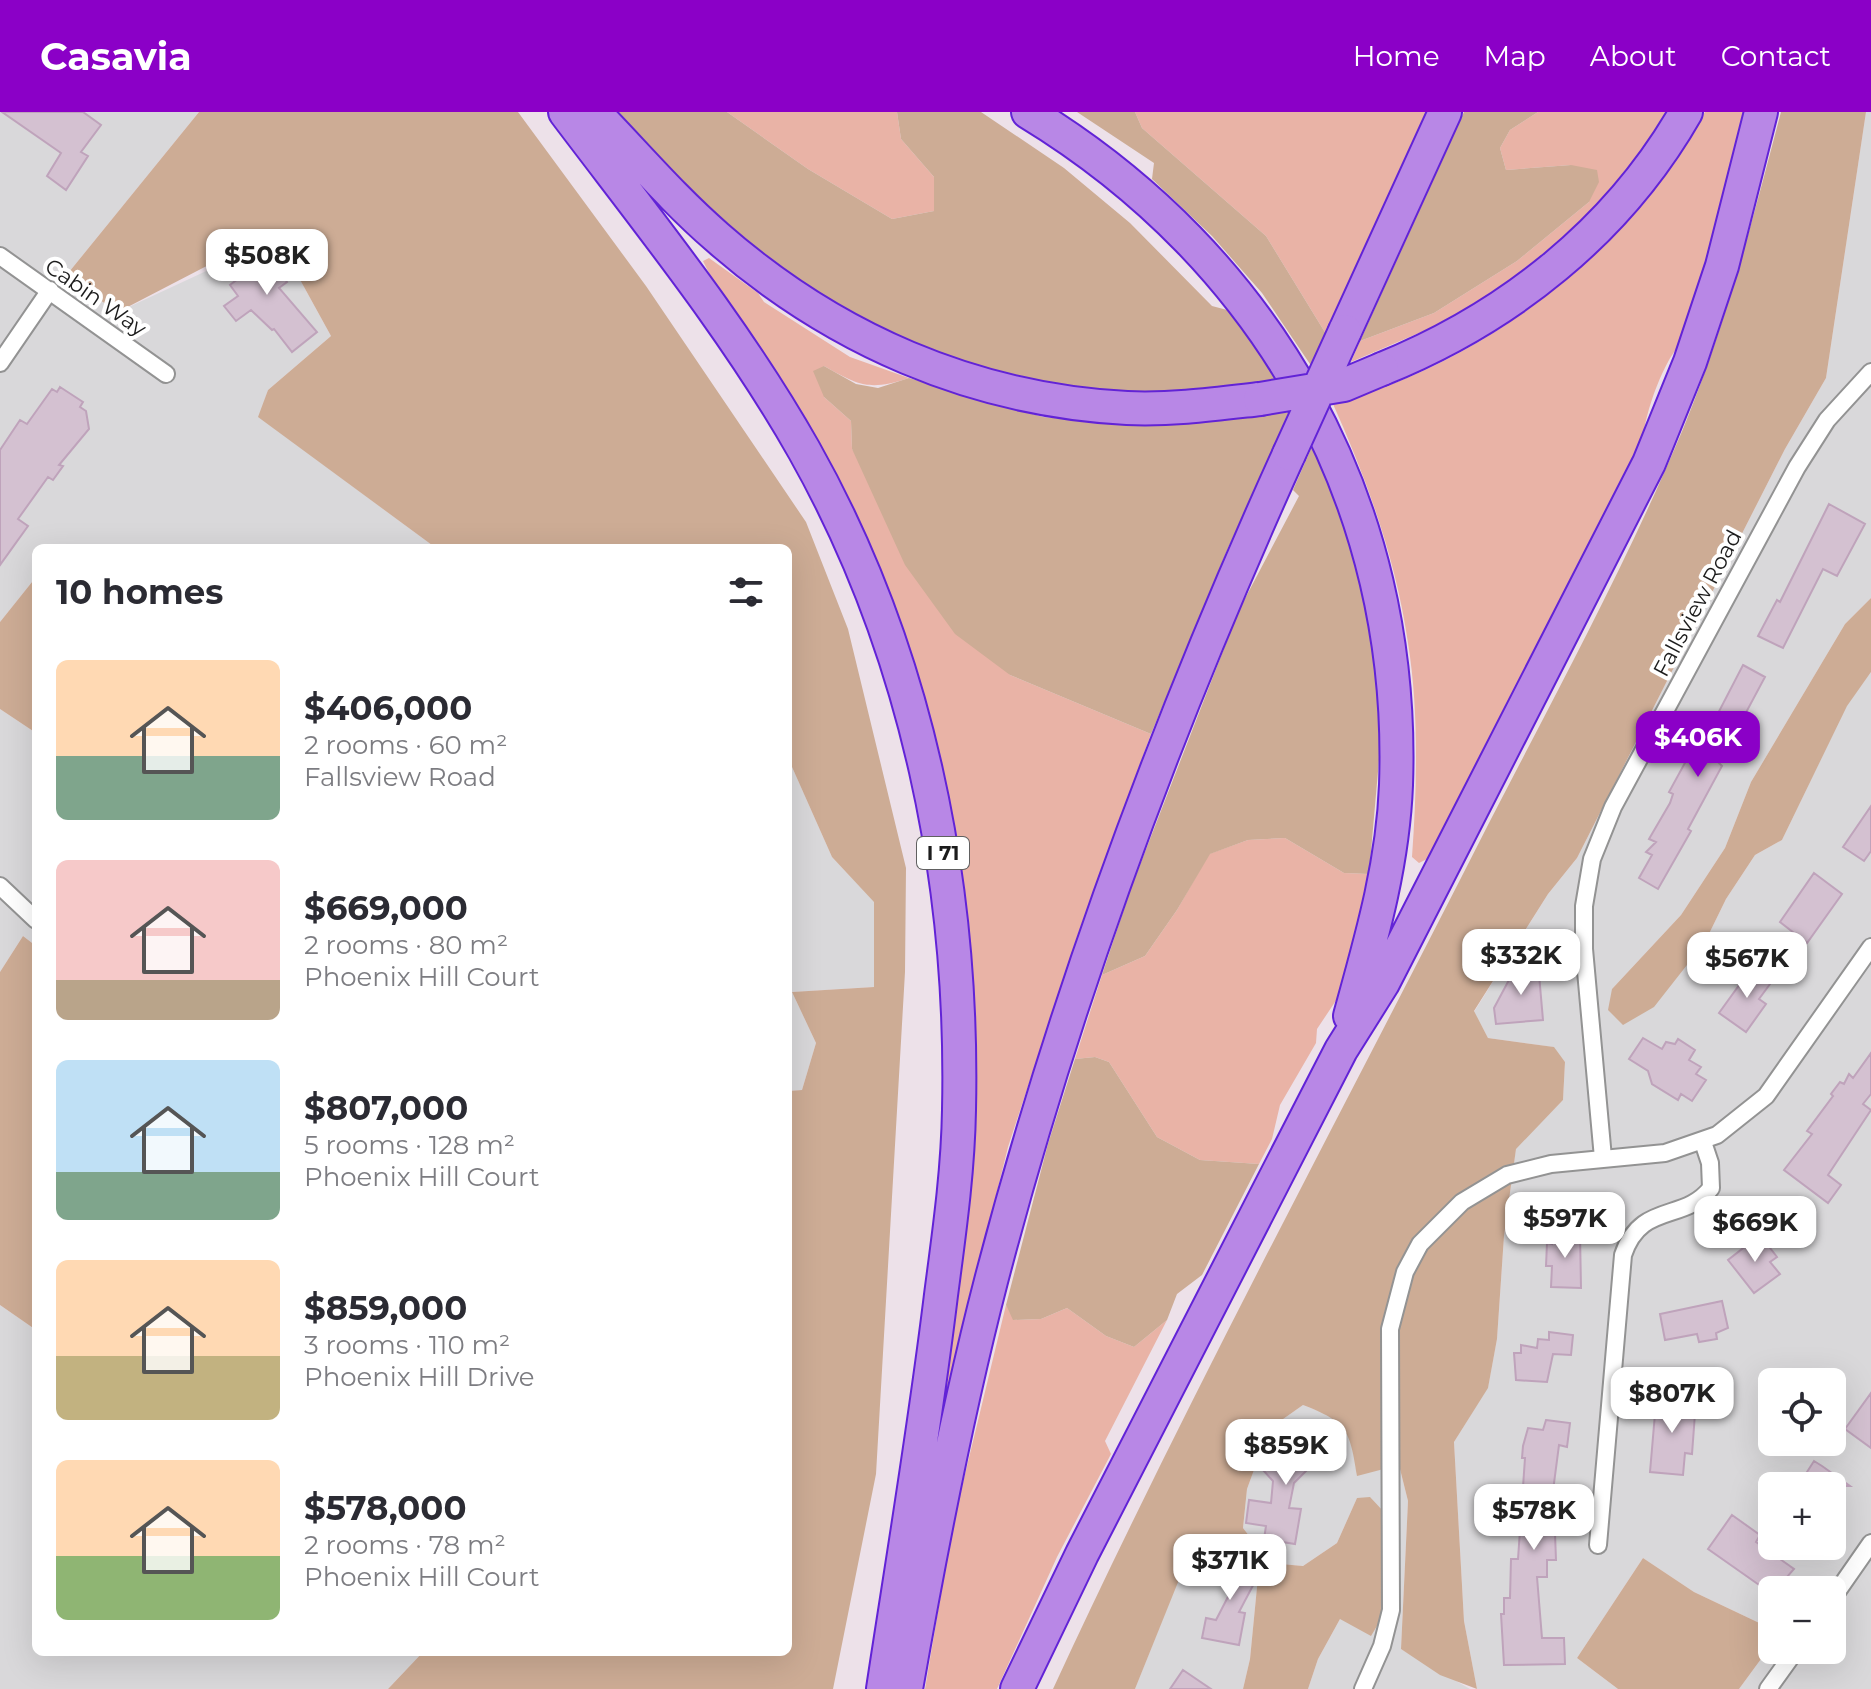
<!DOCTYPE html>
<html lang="en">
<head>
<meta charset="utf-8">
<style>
  body { margin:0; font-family:Montserrat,sans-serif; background:#f2f2f3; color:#2b2b33; height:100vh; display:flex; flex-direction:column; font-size:30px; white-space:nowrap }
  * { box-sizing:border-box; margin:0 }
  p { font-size:26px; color:#7c7c81 }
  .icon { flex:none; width:44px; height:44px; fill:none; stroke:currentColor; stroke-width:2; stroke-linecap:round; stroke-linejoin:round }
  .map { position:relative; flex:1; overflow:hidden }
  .side { position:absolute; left:32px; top:432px; width:760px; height:1112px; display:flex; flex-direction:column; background:#fff; border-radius:12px; box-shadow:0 8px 32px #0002 }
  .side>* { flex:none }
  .controls { position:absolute; left:1758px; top:1256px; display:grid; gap:16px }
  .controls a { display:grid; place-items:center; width:88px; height:88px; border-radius:12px; background:#fff; box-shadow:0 8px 32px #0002; font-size:40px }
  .price { position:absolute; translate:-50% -68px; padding:0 18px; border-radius:16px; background:#fff; color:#222; font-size:26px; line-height:52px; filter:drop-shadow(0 2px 4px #0008) }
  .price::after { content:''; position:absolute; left:50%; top:48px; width:24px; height:18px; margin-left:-12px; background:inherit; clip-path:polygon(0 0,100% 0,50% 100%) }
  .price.on { background:#8b00c7; color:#fff }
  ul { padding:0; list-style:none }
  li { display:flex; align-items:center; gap:24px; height:200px; padding:0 24px }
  li span { display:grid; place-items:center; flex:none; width:224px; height:160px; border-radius:12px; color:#555 }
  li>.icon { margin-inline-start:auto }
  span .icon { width:96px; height:96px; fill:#fffc; stroke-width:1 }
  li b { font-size:34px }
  h2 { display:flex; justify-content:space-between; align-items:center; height:96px; padding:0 24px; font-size:34px }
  header { display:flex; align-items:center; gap:48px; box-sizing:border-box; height:112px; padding:0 40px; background:#8b00c7; color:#fff }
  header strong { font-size:38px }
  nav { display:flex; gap:44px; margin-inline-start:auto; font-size:28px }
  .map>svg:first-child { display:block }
  .residential { fill:#d9d8da; fill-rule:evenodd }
  .grass { fill:#e9b3a6 }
  .forest { fill:#cdac95 }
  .building { fill:#d4c1d1; stroke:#bfa3bb; stroke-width:2 }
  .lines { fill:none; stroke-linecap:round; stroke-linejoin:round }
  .street-casing { stroke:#939393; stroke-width:20 }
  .highway-casing { stroke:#6223d6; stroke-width:36 }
  .street { stroke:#fff; stroke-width:16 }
  .highway { stroke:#b887e6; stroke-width:32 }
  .highway-bridge-casing { stroke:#6223d6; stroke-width:36; stroke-linecap:butt }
  .highway-bridge { stroke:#b887e6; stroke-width:32 }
  .labels { text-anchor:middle; stroke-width:8; stroke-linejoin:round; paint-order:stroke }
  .shield { fill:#fff; stroke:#606060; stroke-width:2 }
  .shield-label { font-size:20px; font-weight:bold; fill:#1c1c1c }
  .street-label { font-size:22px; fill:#1c1c1c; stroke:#fff }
</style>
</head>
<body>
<header>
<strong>Casavia</strong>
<nav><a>Home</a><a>Map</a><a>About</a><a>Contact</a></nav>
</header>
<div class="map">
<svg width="1871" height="1577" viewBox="0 0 1871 1577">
  <rect width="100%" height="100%" fill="#ede1e9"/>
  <path class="residential" d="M 0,0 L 199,0 L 65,165 L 118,200 L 258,135 L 287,144 L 331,224 L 268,278 L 259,305 L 436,436 L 70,436 L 70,432 L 65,436 L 36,436 L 36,465 L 0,510 Z
    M 1866,0 L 1871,0 L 1871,486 L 1845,512 L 1751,670 L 1725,736 L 1681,803 L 1612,877 L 1705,830 L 1726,787 L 1755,743 L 1782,728 L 1847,593 L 1871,560 L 1871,1577 L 1739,1577 L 1772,1532 L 1772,1538 L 1832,1538 L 1832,1478 L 1772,1478 L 1772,1517 L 1694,1480 L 1643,1446 L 1577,1546 L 1618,1577 L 1477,1577 L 1464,1509 L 1454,1330 L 1488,1275 L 1497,1227 L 1504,1124 L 1516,1036 L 1563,988 L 1565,950 L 1553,935 L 1488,926 L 1474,900 L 1548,782 L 1577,746 L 1785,337 L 1826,266 ZM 1772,1270 L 1832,1270 L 1832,1330 L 1772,1330 ZM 1772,1374 L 1832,1374 L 1832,1434 L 1772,1434 Z
    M 0,597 L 36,621 L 36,834 L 23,824 L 0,860 Z
    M 788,646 L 832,745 L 874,789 L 874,875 L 792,880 L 816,931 L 802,978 L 788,979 Z
    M 0,1193 L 36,1218 L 36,1540 L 423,1540 L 388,1577 L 0,1577 Z
    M 1303,1293 L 1334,1305 L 1352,1329 L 1357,1363 L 1399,1353 L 1408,1389 L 1401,1537 L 1470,1577 L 1308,1577 L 1318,1547 L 1340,1507 L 1357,1386 L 1337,1431 L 1303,1454 L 1270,1451 L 1243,1416 L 1247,1377 L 1269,1317 Z
    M 1196,1423 L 1233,1427 L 1258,1465 L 1250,1547 L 1243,1577 L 1135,1577 Z"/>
  <path class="grass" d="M 727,0 L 897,0 L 901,27 L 934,65 L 934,99 L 892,107 L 808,57 Z
    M 1135,0 L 1426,0 L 1326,222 L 1266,124 L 1142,16 Z
    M 1538,0 L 1676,0 L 1626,70 L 1526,165 L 1461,203 L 1351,250 L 1360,229 L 1434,201 L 1517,149 L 1589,90 L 1571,53 L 1506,58 L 1500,36 L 1510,18 Z
    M 1705,0 L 1748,0 L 1730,79 L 1684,229 C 1665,243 1644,303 1643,328 L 1429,746 L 1419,751 L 1412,745 C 1417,675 1419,599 1408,531 C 1396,447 1367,368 1333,292 C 1497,245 1617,144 1705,0 Z
    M 709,146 L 758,181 L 764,190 L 850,245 L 909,266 C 869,279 860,274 824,254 L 824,285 L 851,309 L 852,337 L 1010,563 L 1151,622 L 1079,819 L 1008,1035 L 940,1311 L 968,836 L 954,710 L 935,633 L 788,284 L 776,258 L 767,254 L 710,163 L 703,149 Z
    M 1285,726 L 1344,761 L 1369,762 L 1360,814 L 1341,881 L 1317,917 L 1316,931 L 1280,993 L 1272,1027 L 1259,1052 L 1200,1048 L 1157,1025 L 1109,950 L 1095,945 L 1075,947 L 1102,863 L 1145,844 L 1177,798 L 1209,742 L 1248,728 Z
    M 1006,1193 L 1014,1208 L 1041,1207 L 1067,1196 L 1106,1224 L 1134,1235 L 1167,1208 L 1105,1329 L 1111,1342 L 1057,1445 L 997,1577 L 925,1577 L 952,1416 Z"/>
  <path class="forest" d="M 199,0 L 518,0 L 646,174 L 806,410 L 848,517 L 906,756 L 905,860 L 876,1362 L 833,1577 L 388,1577 L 423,1540 L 788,1540 L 788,979 L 802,978 L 816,931 L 792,880 L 874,875 L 874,790 L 832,745 L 788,646 L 788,436 L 436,436 L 258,305 L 268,278 L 331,224 L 287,144 L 249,132 L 118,200 L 65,165 Z
    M 615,0 L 727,0 L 808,57 L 892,107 L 934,99 L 934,65 L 901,27 L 897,0 L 981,0 L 1064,56 L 1130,111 L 1212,194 L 1231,199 L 1276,268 L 1178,282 L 1126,284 L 998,267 L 855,209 L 740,130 L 622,11 Z
    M 1077,0 L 1135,0 L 1142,16 L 1266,124 L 1326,222 L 1312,255 L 1262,181 L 1212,124 L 1152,67 L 1154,51 Z
    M 1464,0 L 1538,0 L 1510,18 L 1500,36 L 1506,58 L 1571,53 L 1597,58 L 1599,70 L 1589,90 L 1517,149 L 1434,201 L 1360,229 Z
    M 1781,0 L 1866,0 L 1826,266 L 1785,337 L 1577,746 L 1548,782 L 1474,899 L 1488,926 L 1554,935 L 1565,950 L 1563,988 L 1516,1037 L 1504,1124 L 1497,1227 L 1488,1276 L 1454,1330 L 1464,1509 L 1477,1577 L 1440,1563 L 1401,1537 L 1408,1389 L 1399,1353 L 1357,1364 C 1350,1318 1347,1310 1303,1293 L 1269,1317 L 1247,1377 L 1243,1416 L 1270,1451 L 1303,1454 L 1337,1431 L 1357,1386 L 1370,1385 L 1384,1400 L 1383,1504 L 1371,1524 L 1340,1507 L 1318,1547 L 1308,1577 L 1243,1577 L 1250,1547 L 1258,1465 L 1233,1427 L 1197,1423 L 1135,1577 L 1053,1577 C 1180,1302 1324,1034 1462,764 C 1537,615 1618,472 1683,317 C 1725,215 1753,107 1781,0 Z
    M 824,254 L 856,272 L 878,276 L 909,266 L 1043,305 L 1119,312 L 1189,312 L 1291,300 L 1228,436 L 1151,622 L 1010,563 L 955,522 L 905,453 L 852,337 L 851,309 L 824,285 L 813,259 Z
    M 1314,330 L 1331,367 L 1370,498 L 1384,643 L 1379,648 L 1369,762 L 1344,761 L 1285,726 L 1248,728 L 1210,742 L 1177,798 L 1145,844 L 1102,863 L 1131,776 L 1239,498 L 1299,384 L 1293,378 Z
    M 36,465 L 36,621 L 0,597 L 0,510 Z
    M 1871,486 L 1871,560 L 1847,594 L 1782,728 L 1755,743 L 1726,787 L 1705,830 L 1654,895 L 1623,913 L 1608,898 L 1612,877 L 1681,803 L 1725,736 L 1751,670 L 1845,512 Z
    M 23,824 L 36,834 L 36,1218 L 0,1193 L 0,860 Z
    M 1095,945 L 1109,950 L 1157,1025 L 1200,1048 L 1259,1052 L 1202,1163 L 1177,1182 L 1167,1208 L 1134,1235 L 1106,1224 L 1067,1196 L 1041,1207 L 1013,1208 L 1006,1193 L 1048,1032 L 1075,947 Z
    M 1643,1446 L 1694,1480 L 1772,1517 L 1772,1532 L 1739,1577 L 1618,1577 L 1577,1546 Z"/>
  <path class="building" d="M 2,0 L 83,0 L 101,13 L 81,40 L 88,44 L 66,78 L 47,64 L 61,41 Z
    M 245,133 L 257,149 L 271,138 L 284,155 L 279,160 L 287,170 L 279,176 L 317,220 L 292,240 L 274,217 L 272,218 L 251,198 L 236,209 L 224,194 L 238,184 L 230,173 L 239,166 L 228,152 L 237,146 L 233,142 Z
    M 60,275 L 83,290 L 80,295 L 86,299 L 89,317 L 59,353 L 63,354 L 53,368 L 48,365 L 18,407 L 28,414 L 0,453 L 0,338 L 20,308 L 27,312 L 52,277 L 57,280 Z
    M 1829,392 L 1865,412 L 1837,464 L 1823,457 L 1783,536 L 1758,524 L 1777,488 L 1780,490 Z
    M 1743,553 L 1765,565 L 1719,651 L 1722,654 L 1688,717 L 1691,719 L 1658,777 L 1639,766 L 1652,743 L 1646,740 L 1656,730 L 1649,727 L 1670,691 L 1673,682 L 1669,680 L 1686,649 L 1690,650 L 1698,640 Z
    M 1871,694 L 1871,739 L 1864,749 L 1843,735 Z
    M 1814,761 L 1842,782 L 1807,831 L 1780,810 Z
    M 1538,851 L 1543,908 L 1496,912 L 1494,896 L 1517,853 Z
    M 1753,854 L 1773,868 L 1759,887 L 1766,892 L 1746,920 L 1719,901 Z
    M 1643,926 L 1662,937 L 1666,930 L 1675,932 L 1678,927 L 1695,938 L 1689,948 L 1701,955 L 1696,962 L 1706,968 L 1692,989 L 1681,982 L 1678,988 L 1652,972 L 1648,959 L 1629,947 Z
    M 1871,941 L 1871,982 L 1863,992 L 1871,998 L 1828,1063 L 1841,1073 L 1828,1091 L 1784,1058 L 1812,1022 L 1807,1019 L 1833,984 L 1831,982 L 1840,970 L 1844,972 L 1849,962 L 1853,966 Z
    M 1552,1121 L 1580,1122 L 1581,1176 L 1551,1175 L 1552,1154 L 1546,1154 L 1547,1131 L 1552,1132 Z
    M 1760,1123 L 1777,1145 L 1770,1150 L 1780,1162 L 1754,1181 L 1728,1148 Z
    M 1722,1189 L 1728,1216 L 1716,1221 L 1717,1227 L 1699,1230 L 1697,1222 L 1665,1228 L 1660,1202 Z
    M 1549,1220 L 1573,1223 L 1571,1243 L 1553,1242 L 1547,1270 L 1516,1268 L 1514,1241 L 1521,1241 L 1521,1233 L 1537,1236 L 1538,1227 L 1549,1228 Z
    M 1871,1281 L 1871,1336 L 1845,1317 Z
    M 1660,1285 L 1696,1288 L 1692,1342 L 1685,1341 L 1683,1363 L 1650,1360 L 1656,1290 Z
    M 1546,1308 L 1570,1311 L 1567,1335 L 1559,1333 L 1551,1394 L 1554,1394 L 1556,1448 L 1547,1448 L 1547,1465 L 1537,1465 L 1542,1526 L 1564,1526 L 1565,1552 L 1504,1553 L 1501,1502 L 1504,1502 L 1504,1486 L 1510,1486 L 1511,1447 L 1518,1447 L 1525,1346 L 1522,1346 L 1523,1334 L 1528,1316 L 1543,1318 Z
    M 1302,1313 L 1331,1343 L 1318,1356 L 1314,1351 L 1294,1371 L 1289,1396 L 1301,1397 L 1295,1432 L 1264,1427 L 1266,1414 L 1246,1411 L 1249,1388 L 1271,1391 L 1273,1369 L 1263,1358 L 1293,1329 L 1290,1326 Z
    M 1814,1349 L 1822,1354 L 1850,1374 L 1798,1374 Z
    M 1732,1403 L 1760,1423 L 1756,1430 L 1794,1457 L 1772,1482 L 1708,1437 Z
    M 1219,1445 L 1259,1462 L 1239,1500 L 1245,1501 L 1239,1533 L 1202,1526 L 1206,1506 L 1216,1508 L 1232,1477 L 1210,1463 Z
    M 1183,1558 L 1211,1577 L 1170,1577 Z"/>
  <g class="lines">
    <defs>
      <path id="street" d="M 0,144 L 166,262
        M 0,251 L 50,178
        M 0,774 L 36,808
        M 1603,1046 L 1584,837 L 1584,794 L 1592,747 L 1613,695 L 1797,355 L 1827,308 L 1871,260
        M 1598,1433 L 1623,1143 C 1641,1089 1684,1111 1711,1076 L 1710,1051 L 1703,1030
        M 1832,1487 L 1871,1431
        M 1363,1577 L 1382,1534 L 1391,1498 L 1390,1217 L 1405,1160 L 1420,1132 L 1462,1090 L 1507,1063 L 1551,1052 L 1665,1041 L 1717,1023 L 1766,984 L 1871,835
        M 1768,1577 L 1796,1538"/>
      <path id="highway" d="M 565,0 C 648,110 736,218 804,338 C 917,538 964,771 959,998 C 958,1060 949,1122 941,1183 C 925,1315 903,1446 883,1577
        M 594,0 C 635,42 673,87 717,125 C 833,227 973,288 1127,296 C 1172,298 1216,292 1260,287
        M 1028,0 C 1268,146 1406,391 1396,673 C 1393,753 1371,828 1350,904
        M 1345,219 L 1445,0
        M 1382,257 C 1508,206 1618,119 1686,0
        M 906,1577 C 930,1440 956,1304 991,1169 C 1065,885 1168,609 1289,342
        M 1017,1577 L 1082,1442 L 1341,938 L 1383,871 L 1649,351 L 1690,250 L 1722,154 L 1761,0"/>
    </defs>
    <use href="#street" class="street-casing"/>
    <use href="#highway" class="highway-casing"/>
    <use href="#street" class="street"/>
    <use href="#highway" class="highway"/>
    <defs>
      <path id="highway-bridge" d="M 1260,287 L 1344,273 L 1382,257
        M 1289,342 L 1345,219"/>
    </defs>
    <use href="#highway-bridge" class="highway-bridge-casing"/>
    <use href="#highway-bridge" class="highway-bridge"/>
  </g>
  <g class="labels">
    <rect class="shield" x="917" y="725" width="52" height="32" rx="6"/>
    <g class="shield-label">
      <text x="943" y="748">I 71</text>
    </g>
    <g class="street-label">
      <text transform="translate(96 185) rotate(35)" y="8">Cabin Way</text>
      <text transform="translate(1697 491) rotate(-62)" y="8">Fallsview Road</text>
    </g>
  </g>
</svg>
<div class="controls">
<a><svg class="icon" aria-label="locate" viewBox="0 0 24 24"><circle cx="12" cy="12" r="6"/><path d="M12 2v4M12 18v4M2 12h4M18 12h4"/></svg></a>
<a>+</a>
<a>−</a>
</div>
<b class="price" style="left:267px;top:185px">$508K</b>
<b class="price on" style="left:1698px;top:667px">$406K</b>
<b class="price" style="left:1521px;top:885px">$332K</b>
<b class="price" style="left:1747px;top:888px">$567K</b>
<b class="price" style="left:1565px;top:1148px">$597K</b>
<b class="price" style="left:1755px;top:1152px">$669K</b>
<b class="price" style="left:1672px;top:1323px">$807K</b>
<b class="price" style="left:1286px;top:1375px">$859K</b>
<b class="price" style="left:1534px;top:1440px">$578K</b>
<b class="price" style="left:1230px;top:1490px">$371K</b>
<section class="side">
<h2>10 homes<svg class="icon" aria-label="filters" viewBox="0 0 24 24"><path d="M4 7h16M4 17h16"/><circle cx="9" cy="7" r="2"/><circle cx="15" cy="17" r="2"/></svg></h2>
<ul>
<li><span style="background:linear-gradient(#ffd9b3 60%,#7fa58c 0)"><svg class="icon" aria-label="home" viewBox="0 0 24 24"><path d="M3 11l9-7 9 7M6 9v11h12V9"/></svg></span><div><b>$406,000</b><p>2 rooms · 60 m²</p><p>Fallsview Road</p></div></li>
<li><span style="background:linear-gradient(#f6c9c9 75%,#b9a48a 0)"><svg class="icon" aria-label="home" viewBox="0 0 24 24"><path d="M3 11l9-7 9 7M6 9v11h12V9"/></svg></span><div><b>$669,000</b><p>2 rooms · 80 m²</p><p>Phoenix Hill Court</p></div></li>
<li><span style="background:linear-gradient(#bfe0f5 70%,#7fa58c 0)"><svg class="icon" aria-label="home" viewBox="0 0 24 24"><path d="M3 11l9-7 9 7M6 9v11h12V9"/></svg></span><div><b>$807,000</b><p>5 rooms · 128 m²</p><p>Phoenix Hill Court</p></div></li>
<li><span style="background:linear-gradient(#ffd9b3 60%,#c2b280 0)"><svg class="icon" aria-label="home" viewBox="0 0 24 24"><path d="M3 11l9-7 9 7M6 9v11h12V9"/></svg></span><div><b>$859,000</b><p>3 rooms · 110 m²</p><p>Phoenix Hill Drive</p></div></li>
<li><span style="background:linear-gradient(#ffd9b3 60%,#8fb573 0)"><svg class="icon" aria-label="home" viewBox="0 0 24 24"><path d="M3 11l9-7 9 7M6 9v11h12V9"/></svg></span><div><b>$578,000</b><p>2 rooms · 78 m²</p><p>Phoenix Hill Court</p></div></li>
</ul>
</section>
</div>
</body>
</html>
